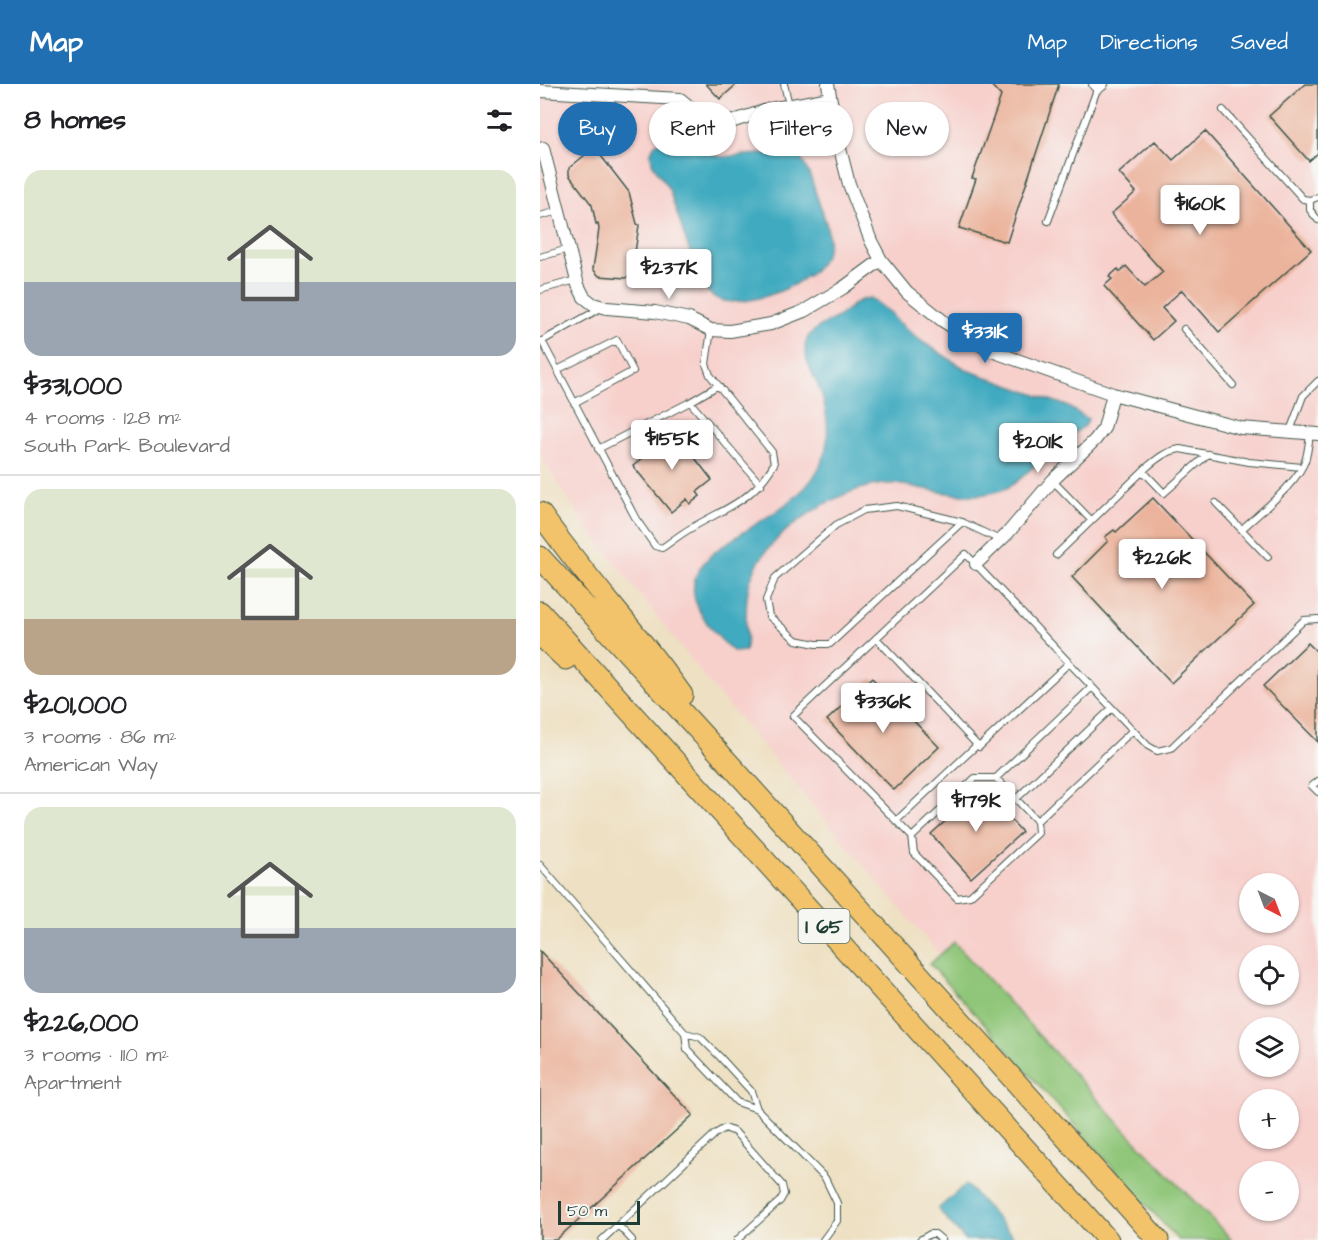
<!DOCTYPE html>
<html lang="en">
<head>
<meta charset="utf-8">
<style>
  body { margin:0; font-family:"Architects Daughter",sans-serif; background:#f2f2f2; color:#202124; height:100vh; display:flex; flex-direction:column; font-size:22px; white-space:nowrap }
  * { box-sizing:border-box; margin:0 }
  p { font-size:20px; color:#757577 }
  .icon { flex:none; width:33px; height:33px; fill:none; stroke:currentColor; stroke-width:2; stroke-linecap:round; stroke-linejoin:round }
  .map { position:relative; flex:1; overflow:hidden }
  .details { display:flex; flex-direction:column; background:#fff; width:540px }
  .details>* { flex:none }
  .top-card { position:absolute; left:18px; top:18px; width:570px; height:54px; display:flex; gap:12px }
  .needle { width:39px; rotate:138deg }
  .fabs { position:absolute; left:699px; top:789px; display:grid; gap:12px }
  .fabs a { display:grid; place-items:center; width:60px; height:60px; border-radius:50%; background:#fff; box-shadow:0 2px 4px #0004; font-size:30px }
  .scale { position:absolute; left:18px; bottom:15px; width:82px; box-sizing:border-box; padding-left:6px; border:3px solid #1f3d34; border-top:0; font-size:16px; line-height:21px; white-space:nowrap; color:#1f3d34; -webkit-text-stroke:4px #f6f6f2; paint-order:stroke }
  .price { position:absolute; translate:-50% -51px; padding:0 14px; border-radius:6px; background:#fff; color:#222; font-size:20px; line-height:39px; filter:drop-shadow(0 2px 3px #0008) }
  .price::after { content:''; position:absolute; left:50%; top:36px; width:18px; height:14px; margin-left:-9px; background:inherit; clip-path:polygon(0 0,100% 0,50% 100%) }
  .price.current { background:#1f6fb2; color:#fff }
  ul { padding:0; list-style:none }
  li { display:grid; align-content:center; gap:12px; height:318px; padding:0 24px }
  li+li { border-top:2px solid #e0e0e0 }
  li span { display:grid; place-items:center; height:186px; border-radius:18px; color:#555 }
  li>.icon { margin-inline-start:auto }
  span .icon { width:108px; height:108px; fill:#fffc; stroke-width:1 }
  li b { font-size:26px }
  h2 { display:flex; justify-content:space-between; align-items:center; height:72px; padding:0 24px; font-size:26px }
  .tag { padding:0 21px; border-radius:27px; background:#fff; box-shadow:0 2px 4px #0004; font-size:21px; line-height:54px }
  .tag.current { background:#1f6fb2; color:#fff }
  header { display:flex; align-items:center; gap:36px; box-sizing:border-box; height:84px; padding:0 30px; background:#1f6fb2; color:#fff }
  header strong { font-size:28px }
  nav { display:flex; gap:33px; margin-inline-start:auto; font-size:21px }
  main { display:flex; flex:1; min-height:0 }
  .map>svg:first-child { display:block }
  .built { fill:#f7d0cc; fill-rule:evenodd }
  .green { fill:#90c679; stroke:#588256; stroke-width:1.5 }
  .water { fill:#40aac0; stroke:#30747a; stroke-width:1.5 }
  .building { fill:#ebb39b }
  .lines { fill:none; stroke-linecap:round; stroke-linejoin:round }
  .lane-casing { stroke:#3e5549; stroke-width:8 }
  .street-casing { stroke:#3e5549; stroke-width:14 }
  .highway-casing { stroke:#3e5549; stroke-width:23 }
  .lane { stroke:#fff; stroke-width:6 }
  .street { stroke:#fff; stroke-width:12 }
  .highway { stroke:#f2c36a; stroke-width:21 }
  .labels { text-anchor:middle; stroke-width:4.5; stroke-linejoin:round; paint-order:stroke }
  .shield { fill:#f6f6f2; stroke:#60746d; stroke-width:1.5 }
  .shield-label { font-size:20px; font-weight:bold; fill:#1f3d34 }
</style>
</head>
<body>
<header>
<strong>Map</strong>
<nav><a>Map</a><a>Directions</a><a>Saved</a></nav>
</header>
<main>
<section class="details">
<h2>8 homes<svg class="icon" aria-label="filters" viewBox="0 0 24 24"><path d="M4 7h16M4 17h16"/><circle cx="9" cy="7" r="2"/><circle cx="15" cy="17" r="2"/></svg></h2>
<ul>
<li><span style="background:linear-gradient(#dfe7d0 60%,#9aa5b1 0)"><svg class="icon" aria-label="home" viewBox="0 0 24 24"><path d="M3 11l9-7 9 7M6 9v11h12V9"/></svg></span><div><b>$331,000</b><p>4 rooms · 128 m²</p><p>South Park Boulevard</p></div></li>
<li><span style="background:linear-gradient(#dfe7d0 70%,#b9a48a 0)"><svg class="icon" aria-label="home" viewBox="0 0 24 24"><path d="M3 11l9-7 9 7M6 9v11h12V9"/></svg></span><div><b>$201,000</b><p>3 rooms · 86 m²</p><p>American Way</p></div></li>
<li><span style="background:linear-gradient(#dfe7d0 65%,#9aa5b1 0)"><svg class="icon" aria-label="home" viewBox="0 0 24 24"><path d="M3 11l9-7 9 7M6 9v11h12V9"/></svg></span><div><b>$226,000</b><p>3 rooms · 110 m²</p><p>Apartment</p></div></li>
</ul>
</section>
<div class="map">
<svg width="778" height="1156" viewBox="0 0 778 1156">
  <rect width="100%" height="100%" fill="#f6f6f2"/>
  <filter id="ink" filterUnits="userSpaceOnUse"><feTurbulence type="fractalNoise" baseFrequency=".0167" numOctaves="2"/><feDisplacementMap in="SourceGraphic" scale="12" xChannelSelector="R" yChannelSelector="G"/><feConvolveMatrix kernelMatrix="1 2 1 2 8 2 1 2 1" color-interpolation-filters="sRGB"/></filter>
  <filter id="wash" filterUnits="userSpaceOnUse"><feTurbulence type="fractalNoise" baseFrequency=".008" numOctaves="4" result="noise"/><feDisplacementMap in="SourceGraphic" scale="24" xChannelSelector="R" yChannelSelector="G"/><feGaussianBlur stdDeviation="1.35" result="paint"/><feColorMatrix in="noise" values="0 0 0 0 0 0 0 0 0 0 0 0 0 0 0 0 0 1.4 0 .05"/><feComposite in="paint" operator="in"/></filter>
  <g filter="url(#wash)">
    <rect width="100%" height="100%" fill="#eee0c2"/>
    <path class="built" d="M 0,0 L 778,0 L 778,1156 L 655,1156 L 476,961 L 170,600 L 43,438 L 0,371 ZM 710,800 L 748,800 L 748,838 L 710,838 ZM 710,872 L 748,872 L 748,910 L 710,910 ZM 710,944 L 748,944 L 748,982 L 710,982 ZM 710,1016 L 748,1016 L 748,1054 L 710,1054 ZM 710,1088 L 748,1088 L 748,1126 L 710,1126 Z"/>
    <path class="green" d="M 414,858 L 587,1048 L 692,1156 L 638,1156 L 390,880 Z"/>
    <path class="water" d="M 122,56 L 181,73 L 255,67 C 267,81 272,96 277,113 C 282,129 291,145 288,162 C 284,197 215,222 184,217 C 171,214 163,204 158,193 L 129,105 L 112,79 L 111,68 L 115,60 Z
      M 330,214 L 351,229 L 355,235 L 381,257 L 427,286 L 527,322 L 548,335 L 546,341 C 535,349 522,356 512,365 C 497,377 478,402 459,407 C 425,418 390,404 356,400 C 311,396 235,443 216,483 C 206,502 206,520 206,540 C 206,550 208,558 205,567 L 194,568 C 80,465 239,457 278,386 C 290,365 289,338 283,315 C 279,298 259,273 267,255 C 273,244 285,240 296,234 C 309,227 314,215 330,214 Z
      M 426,1100 L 476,1156 L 425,1156 L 398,1125 Z"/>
    <g id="blocks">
      <path class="building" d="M 166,0 L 197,0 L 180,15 Z
        M 450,0 L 519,0 L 467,158 L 419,144 L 436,95 L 432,94 L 461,12 Z
        M 765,0 L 778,0 L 778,69 L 769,77 L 729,32 Z
        M 665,47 L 771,166 L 679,248 L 642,206 L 622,224 L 634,237 L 613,256 L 564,202 L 572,195 L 569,193 L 578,185 L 580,188 L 586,182 L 605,203 L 623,188 L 571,130 L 596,108 L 579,89 L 615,57 L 633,76 Z
        M 50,67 L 58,68 L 89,108 L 97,140 L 99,141 L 92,189 L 86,194 L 59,192 L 53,185 L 59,145 L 58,139 L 56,140 L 52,121 L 29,91 L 29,84 Z
        M 134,347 L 172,396 L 157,408 L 160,412 L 150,420 L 147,415 L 131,428 L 93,382 L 105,372 L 99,365 L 116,351 L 121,358 Z
        M 613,414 L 714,521 L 631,599 L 532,493 L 568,457 L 565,453 L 574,446 L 576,448 Z
        M 768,559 L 778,569 L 778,658 L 723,602 Z
        M 332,594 L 399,663 L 354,706 L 287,636 Z
        M 442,704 L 482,748 L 431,794 L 391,750 Z
        M 0,867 L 153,1031 L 16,1156 L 0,1156 Z"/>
    </g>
  </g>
  <g filter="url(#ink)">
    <use href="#blocks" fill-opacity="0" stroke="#3e5549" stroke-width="1.5"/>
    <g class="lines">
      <defs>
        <path id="lane" d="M 244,0 L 249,21
          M 683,26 L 763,115 L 770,116 L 778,113
          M 770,116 L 770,126 L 778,136
          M 0,132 L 18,127
          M 508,137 L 558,3
          M 0,173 L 28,165
          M 0,206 L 36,196
          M 61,224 L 2,257 L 96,435 L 115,462 L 122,464 C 132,457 142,449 153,443 C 188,423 213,416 234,380 L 232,368 L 170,291 L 166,280 L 171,246
          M 644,245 L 693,301
          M 17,286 L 77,256 L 93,287 L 34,319
          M 150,318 L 177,302
          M 750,347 L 763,312 L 778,297
          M 58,365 L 150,318 L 221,401
          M 603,387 L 624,409 L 668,370
          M 513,397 L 551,436
          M 676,419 L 728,473
          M 422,438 L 357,422 L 324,426 L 296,441 L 235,494 L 226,516 L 229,532 L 256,556 L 276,560 L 290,560 L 422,438 L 460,456
          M 702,445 C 721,427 759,399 766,374 C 768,366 769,358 770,350
          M 516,471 L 607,383 C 618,374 626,367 640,365 L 709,378 L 762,383
          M 336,554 L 439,663 L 529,579
          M 593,646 L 497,737 L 498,749 L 430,812 L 417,814 L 374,769 L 372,753 L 253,632 L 426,470 L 608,662 L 617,667 L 631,664 L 764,536 L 778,535
          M 456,694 L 552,603
          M 778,697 L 772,702 L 778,708
          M 476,715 L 572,624
          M 356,737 L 437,661
          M 372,753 L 435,694 L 456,694 L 497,737
          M 0,781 L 145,949 L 147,965 L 197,1018 L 217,1025 L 285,1094 L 297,1119 L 297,1137 L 283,1156
          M 145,949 L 160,953 L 180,973 L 211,1007 L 217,1025
          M 78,1141 L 92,1156
          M 62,1156 L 175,1050 L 185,1044 L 195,1048 L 242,1101 L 244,1110 L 240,1117 L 197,1156
          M 380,1156 L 390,1150 L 395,1150 L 402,1156"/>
        <path id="street" d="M 288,0 L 298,57 L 309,100 L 331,157 L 341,176 L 367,208 L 403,237 L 449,266 L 573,310 L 701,344 L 778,350
          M 555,0 L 558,3 L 562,0
          M 0,7 L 140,15 L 171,40 L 182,41 L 230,25 L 290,14
          M 3,64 L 38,201 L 44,213 L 53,220 L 67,224 L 115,228 L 149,235 L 171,246 L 190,247 L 231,240 L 264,227 L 303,204 L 341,176
          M 436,480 L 467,450 L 513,396 L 555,356 L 564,344 L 573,310"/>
        <path id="highway" d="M 0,429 C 44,492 97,548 142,611
          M 0,473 L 194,685 L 618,1156
          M 0,528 L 568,1156
          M 0,551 L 26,575"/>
      </defs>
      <use href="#lane" class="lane-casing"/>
      <use href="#street" class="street-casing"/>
      <use href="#highway" class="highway-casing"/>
      <use href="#lane" class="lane"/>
      <use href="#street" class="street"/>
      <use href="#highway" class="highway"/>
    </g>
  </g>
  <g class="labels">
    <rect class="shield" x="258.5" y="825" width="51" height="34" rx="4.5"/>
    <g class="shield-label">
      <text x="284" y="849">I 65</text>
    </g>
  </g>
</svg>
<div class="fabs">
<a><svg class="needle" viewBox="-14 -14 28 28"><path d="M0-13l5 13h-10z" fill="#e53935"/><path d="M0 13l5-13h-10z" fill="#757577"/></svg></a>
<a><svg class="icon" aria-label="locate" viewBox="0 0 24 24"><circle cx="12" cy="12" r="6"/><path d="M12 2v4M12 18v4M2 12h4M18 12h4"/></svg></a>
<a><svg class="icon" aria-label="layers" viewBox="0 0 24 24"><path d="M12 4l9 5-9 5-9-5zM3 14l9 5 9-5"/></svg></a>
<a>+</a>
<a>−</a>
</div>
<div class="scale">50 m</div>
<b class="price" style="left:660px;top:152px">$160K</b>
<b class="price" style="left:129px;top:216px">$237K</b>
<b class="price current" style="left:445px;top:280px">$331K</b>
<b class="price" style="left:132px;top:387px">$155K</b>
<b class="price" style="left:498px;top:390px">$201K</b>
<b class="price" style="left:622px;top:506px">$226K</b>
<b class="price" style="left:343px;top:650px">$336K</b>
<b class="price" style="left:436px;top:749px">$179K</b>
<div class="top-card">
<a class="tag current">Buy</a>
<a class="tag">Rent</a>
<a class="tag">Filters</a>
<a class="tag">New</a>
</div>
</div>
</main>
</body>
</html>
